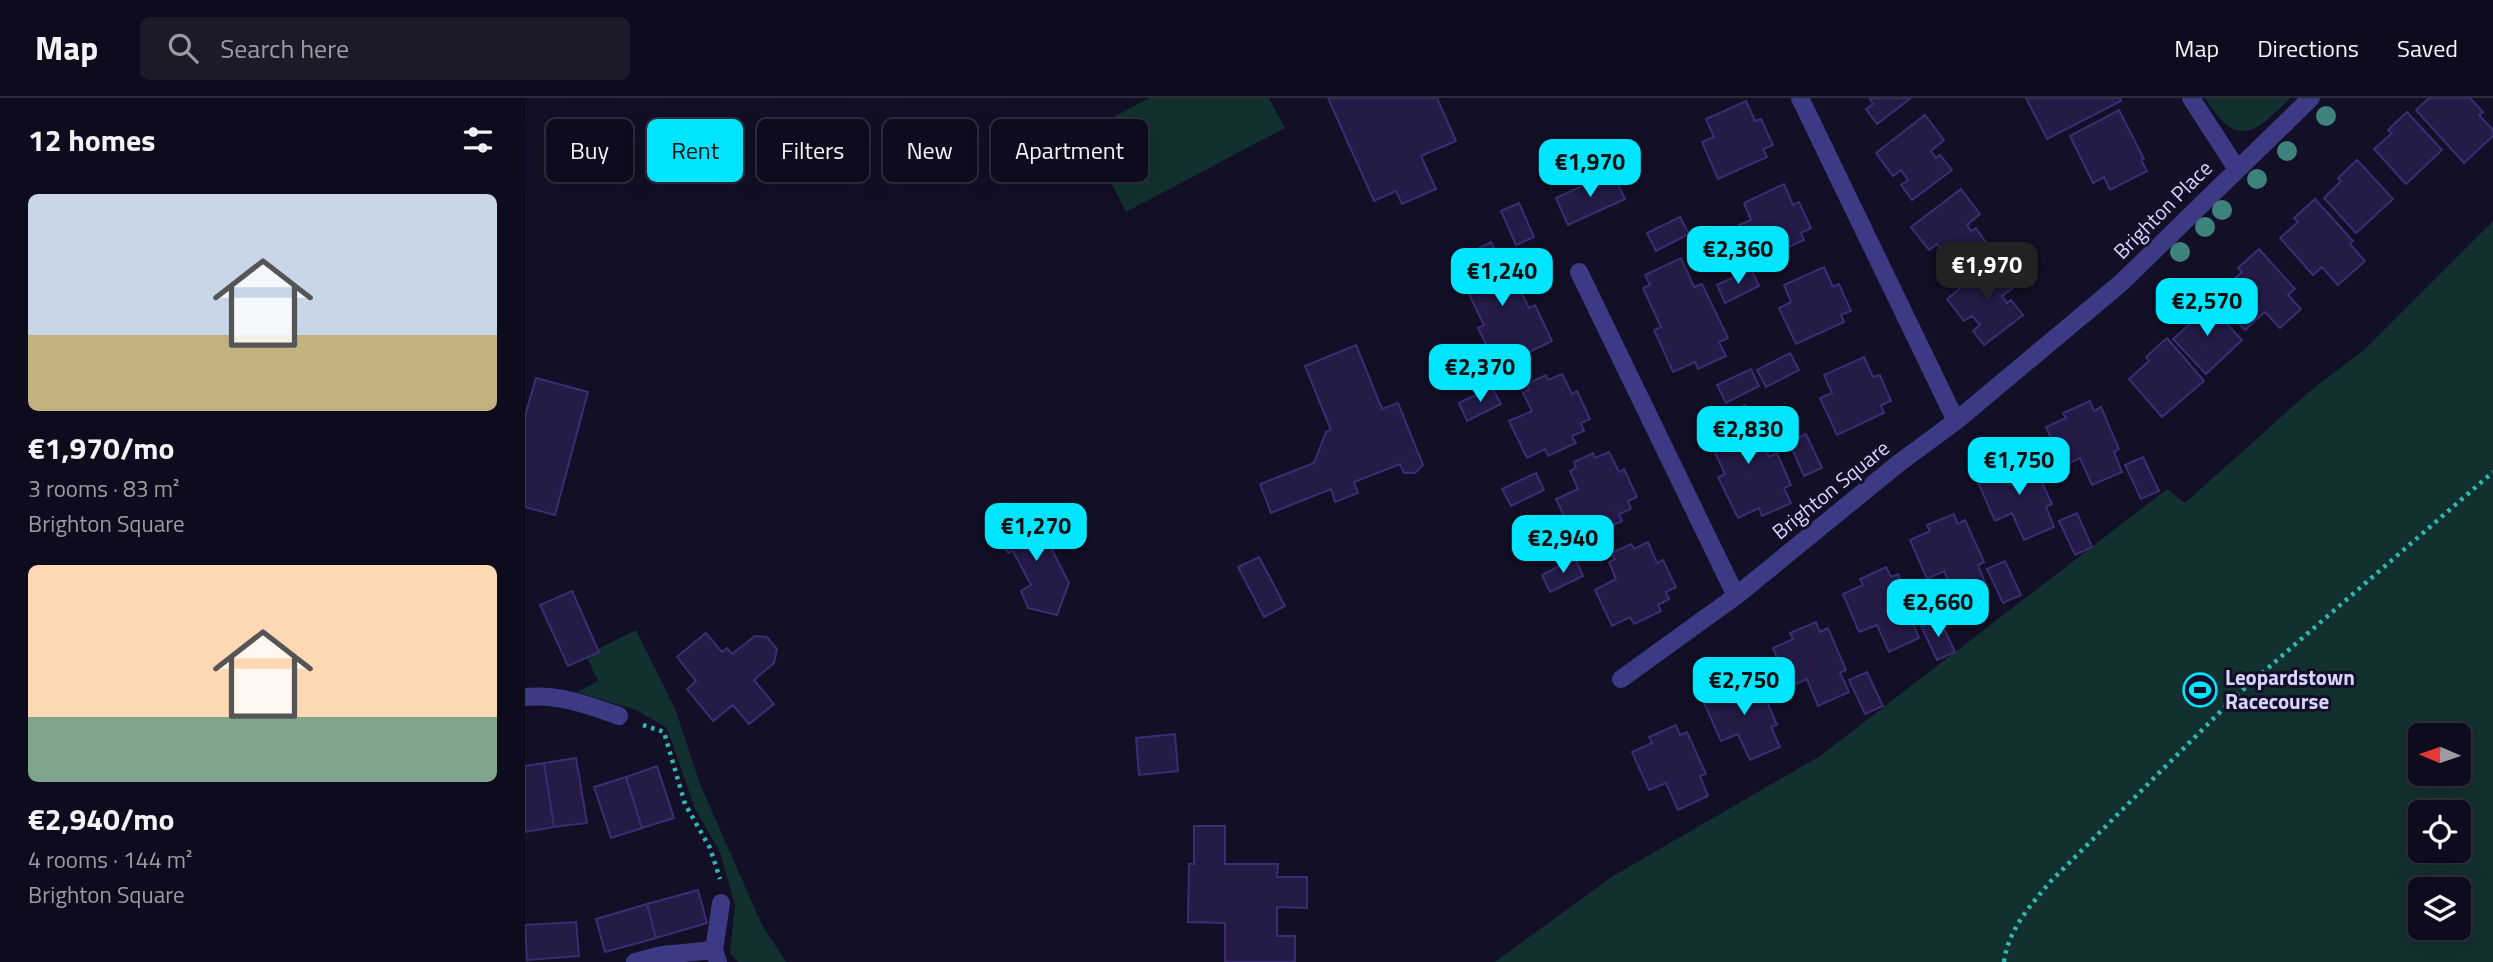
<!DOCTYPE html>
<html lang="en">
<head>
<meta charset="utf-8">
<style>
  body { margin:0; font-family:"Titillium Web",sans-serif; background:#1c1929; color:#f1f3f6; height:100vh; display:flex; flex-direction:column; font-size:26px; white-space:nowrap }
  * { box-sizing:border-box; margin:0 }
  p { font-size:23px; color:#9b9ba3 }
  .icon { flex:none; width:38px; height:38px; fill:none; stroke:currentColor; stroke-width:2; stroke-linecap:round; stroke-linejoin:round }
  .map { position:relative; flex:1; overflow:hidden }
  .drawer { display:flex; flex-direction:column; background:#0e0b1c; width:525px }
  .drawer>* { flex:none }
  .banner { position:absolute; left:21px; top:21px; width:665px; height:63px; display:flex; gap:14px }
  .needle { width:46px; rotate:272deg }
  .tools { position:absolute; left:1883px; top:625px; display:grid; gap:14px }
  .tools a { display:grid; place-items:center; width:63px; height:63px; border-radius:10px; background:#0e0b1c; box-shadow:0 7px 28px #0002,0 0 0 2px #2e2b3b; font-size:35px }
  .price { position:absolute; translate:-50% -60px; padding:0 16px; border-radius:14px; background:#00e5ff; color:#111; font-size:23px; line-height:46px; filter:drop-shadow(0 2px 4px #0008) }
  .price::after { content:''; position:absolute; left:50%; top:42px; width:21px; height:16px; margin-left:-10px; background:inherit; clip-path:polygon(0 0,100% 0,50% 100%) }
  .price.active { background:#222; color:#fff }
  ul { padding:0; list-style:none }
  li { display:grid; align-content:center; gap:14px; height:371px; padding:0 28px }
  li span { display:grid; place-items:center; height:217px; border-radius:10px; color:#555 }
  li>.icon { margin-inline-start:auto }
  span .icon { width:126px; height:126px; fill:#fffc; stroke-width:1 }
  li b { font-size:30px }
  h2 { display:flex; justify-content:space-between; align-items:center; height:84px; padding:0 28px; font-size:30px }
  .pill { padding:0 24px; border-radius:10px; background:#0e0b1c; box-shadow:0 7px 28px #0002,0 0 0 2px #2e2b3b; font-size:24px; line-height:63px }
  .pill.active { background:#00e5ff; color:#111 }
  header { display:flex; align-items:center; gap:42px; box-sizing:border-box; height:98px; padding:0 35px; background:#0e0b1c; border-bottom:2px solid #2e2b3b }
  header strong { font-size:33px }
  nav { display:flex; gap:38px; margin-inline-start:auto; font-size:24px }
  .search { width:490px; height:63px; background:#1c1929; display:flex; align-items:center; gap:18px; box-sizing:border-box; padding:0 24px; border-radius:10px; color:#9b9ba3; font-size:26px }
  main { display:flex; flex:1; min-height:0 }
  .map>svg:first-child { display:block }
  .green { fill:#12302f; fill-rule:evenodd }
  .building { fill:#241b47; stroke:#3b2d73; stroke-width:2 }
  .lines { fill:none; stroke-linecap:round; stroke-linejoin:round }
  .path { stroke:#2fb8b0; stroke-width:4.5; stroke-dasharray:3.5 5; stroke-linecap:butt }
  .street { stroke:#3d3a85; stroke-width:18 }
  .tree { fill:#3d827b }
  .labels { text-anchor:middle; stroke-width:6; stroke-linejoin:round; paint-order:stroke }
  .street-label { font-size:21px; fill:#d9d4ff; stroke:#130f26 }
  .poi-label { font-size:21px; font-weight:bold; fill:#d9d4ff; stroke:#130f26; text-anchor:start }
</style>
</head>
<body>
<header>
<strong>Map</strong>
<div class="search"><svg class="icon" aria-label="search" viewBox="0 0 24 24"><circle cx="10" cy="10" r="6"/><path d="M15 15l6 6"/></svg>Search here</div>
<nav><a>Map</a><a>Directions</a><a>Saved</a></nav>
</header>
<main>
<section class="drawer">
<h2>12 homes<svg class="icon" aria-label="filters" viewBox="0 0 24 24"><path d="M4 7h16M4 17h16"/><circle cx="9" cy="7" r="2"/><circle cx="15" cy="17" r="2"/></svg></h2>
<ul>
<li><span style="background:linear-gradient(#c9d6e8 65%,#c2b280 0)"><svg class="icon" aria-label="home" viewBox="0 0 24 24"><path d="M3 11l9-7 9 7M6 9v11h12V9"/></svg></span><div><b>€1,970/mo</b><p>3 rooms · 83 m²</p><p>Brighton Square</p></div></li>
<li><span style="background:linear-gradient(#ffd9b3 70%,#7fa58c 0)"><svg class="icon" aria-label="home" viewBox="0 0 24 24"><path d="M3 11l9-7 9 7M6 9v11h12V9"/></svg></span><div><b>€2,940/mo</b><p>4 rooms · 144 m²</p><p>Brighton Square</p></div></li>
</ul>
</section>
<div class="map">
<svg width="1968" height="864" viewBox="0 0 1968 864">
  <rect width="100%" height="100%" fill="#130f26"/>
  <path class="green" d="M 624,0 L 744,0 L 760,30 L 601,114 L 560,34 Z
    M 1680,0 L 1765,0 C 1729,37 1712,51 1680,0 Z
    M 1968,123 L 1968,864 L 970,864 L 1088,778 L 1295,658 L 1642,391 L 1660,405 L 1784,294 L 1840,251 ZM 1895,637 L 1934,637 L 1934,676 L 1895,676 ZM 1895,714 L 1934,714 L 1934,752 L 1895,752 ZM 1895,791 L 1934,791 L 1934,830 L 1895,830 Z
    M 111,532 L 151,613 L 175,686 L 237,827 L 261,864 L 213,864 L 205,855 L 210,807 L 195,754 L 170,711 L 142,630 L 111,612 L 52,594 L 73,583 L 61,557 Z"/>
  <path class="building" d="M 803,0 L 912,0 L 931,43 L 896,58 L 911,91 L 877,106 L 871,93 L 849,103 Z
    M 1344,0 L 1386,0 L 1352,26 L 1341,11 L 1348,6 Z
    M 1501,0 L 1595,0 L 1596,3 L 1522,41 Z
    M 1904,0 L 1945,0 L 1958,14 L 1954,17 L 1968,32 L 1968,38 L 1939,65 L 1891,12 Z
    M 1221,3 L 1230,23 L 1236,21 L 1248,47 L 1238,51 L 1242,59 L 1193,81 L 1177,44 L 1189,39 L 1181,21 Z
    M 1594,12 L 1619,61 L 1616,62 L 1622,73 L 1585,92 L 1579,79 L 1568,85 L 1545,38 Z
    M 1882,14 L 1917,52 L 1881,86 L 1849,51 L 1867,35 L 1863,32 Z
    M 1400,17 L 1419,42 L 1406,53 L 1411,60 L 1415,57 L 1427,72 L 1387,102 L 1376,87 L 1383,82 L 1376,72 L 1368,78 L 1351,55 Z
    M 1832,62 L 1868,101 L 1831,135 L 1799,100 L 1816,83 L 1813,80 Z
    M 1087,74 L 1100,101 L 1043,127 L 1031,100 Z
    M 1259,86 L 1268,107 L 1274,104 L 1286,130 L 1276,135 L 1279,142 L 1231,164 L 1214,127 L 1226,122 L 1219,105 Z
    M 1436,91 L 1455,116 L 1442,127 L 1446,133 L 1451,130 L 1462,146 L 1423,176 L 1412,161 L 1419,156 L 1412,146 L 1404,152 L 1386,129 Z
    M 1790,101 L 1828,143 L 1825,146 L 1840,163 L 1813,187 L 1797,169 L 1788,177 L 1755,140 L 1773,124 L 1769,120 Z
    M 994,105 L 1009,139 L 991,147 L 976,113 Z
    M 1155,119 L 1164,136 L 1131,153 L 1122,135 Z
    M 966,144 L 973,159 L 979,159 L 1004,210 L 1010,207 L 1027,243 L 1002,255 L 1004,260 L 981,272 L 979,268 L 973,270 L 953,230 L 959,227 L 934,176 L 942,172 L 936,159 Z
    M 1734,151 L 1770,191 L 1763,197 L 1776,211 L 1755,230 L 1740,214 L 1720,232 L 1689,199 L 1717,174 L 1713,170 Z
    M 1156,160 L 1169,189 L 1177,186 L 1203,240 L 1194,244 L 1201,258 L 1173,271 L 1170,264 L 1148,274 L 1129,232 L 1136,229 L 1118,190 L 1125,187 L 1120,177 Z
    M 1471,162 L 1491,188 L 1477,198 L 1482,205 L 1486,202 L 1498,217 L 1459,247 L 1448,233 L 1455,227 L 1447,218 L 1439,223 L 1422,201 Z
    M 1299,169 L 1308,189 L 1314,186 L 1326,213 L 1316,217 L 1319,224 L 1271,246 L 1254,210 L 1266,204 L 1259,187 Z
    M 1226,171 L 1234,188 L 1200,205 L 1192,187 Z
    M 1681,204 L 1717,242 L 1681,276 L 1648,241 L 1666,225 L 1663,221 Z
    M 1642,240 L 1679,283 L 1637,319 L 1604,281 L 1624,263 L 1621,259 Z
    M 831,247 L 857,311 L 873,305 L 898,367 L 890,375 L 879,375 L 875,366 L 829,384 L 833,395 L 810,404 L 806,391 L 746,415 L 735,386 L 789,365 L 801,334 L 806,332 L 780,268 Z
    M 1265,255 L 1274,272 L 1241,289 L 1232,272 Z
    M 1339,259 L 1348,279 L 1355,277 L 1366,303 L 1356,307 L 1359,315 L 1312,337 L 1295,300 L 1307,295 L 1299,277 Z
    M 1226,271 L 1234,288 L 1201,305 L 1192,287 Z
    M 1037,276 L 1047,296 L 1052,293 L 1065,321 L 1056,325 L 1059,333 L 1047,338 L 1051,345 L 1023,358 L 1020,351 L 1002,360 L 984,323 L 1007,313 L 998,295 L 1004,292 L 1002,286 L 1021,277 L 1023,282 Z
    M 11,280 L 63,294 L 30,417 L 0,409 L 0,318 Z
    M 967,289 L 976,306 L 942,323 L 934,305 Z
    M 1565,303 L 1569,313 L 1576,309 L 1594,351 L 1589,354 L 1597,374 L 1567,387 L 1555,360 L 1538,368 L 1521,329 L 1541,320 L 1538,315 Z
    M 1220,307 L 1244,359 L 1252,355 L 1266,387 L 1259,390 L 1266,405 L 1237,418 L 1234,410 L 1213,420 L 1193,379 L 1200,376 L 1182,337 L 1189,334 L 1184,324 Z
    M 1281,336 L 1297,370 L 1279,378 L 1264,344 Z
    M 1084,354 L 1094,374 L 1099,371 L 1112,399 L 1103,403 L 1106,411 L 1094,416 L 1097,423 L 1070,436 L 1067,429 L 1048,437 L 1031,401 L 1053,391 L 1045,373 L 1051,370 L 1049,364 L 1068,355 L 1070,360 Z
    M 1497,358 L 1501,368 L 1508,365 L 1527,406 L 1521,409 L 1529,429 L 1499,442 L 1487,415 L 1470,423 L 1453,384 L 1473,375 L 1470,369 Z
    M 1618,359 L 1634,393 L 1616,401 L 1600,367 Z
    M 1011,375 L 1019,392 L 986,408 L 977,391 Z
    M 501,411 L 516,439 L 525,434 L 533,448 L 527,452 L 544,485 L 532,517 L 503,510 L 496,493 L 506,487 L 488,453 L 483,455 L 474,439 L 482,421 Z
    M 1552,415 L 1567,449 L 1550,457 L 1534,423 Z
    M 1429,416 L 1433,426 L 1440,422 L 1459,464 L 1453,467 L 1461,487 L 1431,500 L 1419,473 L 1402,481 L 1385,442 L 1405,433 L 1402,427 Z
    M 1123,444 L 1132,465 L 1138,462 L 1151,489 L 1141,494 L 1144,501 L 1133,507 L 1136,513 L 1109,526 L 1105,519 L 1087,528 L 1070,492 L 1091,481 L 1084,464 L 1090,461 L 1087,455 L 1106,446 L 1109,451 Z
    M 734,459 L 760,508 L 739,519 L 713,469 Z
    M 1050,460 L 1058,478 L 1025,494 L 1017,477 Z
    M 1480,463 L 1496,497 L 1478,505 L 1462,471 Z
    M 1361,469 L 1366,479 L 1373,476 L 1391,518 L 1386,520 L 1394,540 L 1364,554 L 1352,527 L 1334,534 L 1318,496 L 1338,487 L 1335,481 Z
    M 47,493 L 74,554 L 43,568 L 15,507 Z
    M 1414,520 L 1430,554 L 1412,562 L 1396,528 Z
    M 1291,524 L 1295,534 L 1303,530 L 1321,572 L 1315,575 L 1324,594 L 1293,608 L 1282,581 L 1264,589 L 1248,550 L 1268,541 L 1265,535 Z
    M 181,535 L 197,554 L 202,550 L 207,556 L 230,538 L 242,539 L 252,551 L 249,565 L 229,582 L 249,606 L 224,626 L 208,607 L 188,623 L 162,591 L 171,583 L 152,559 Z
    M 1342,574 L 1358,608 L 1340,616 L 1324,582 Z
    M 1222,578 L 1226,588 L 1234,585 L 1252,627 L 1246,629 L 1255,649 L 1225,662 L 1213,636 L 1196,643 L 1179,605 L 1199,596 L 1196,590 Z
    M 1151,627 L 1155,637 L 1162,634 L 1181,676 L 1175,678 L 1183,698 L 1153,712 L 1141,685 L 1124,692 L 1107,654 L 1127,645 L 1124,639 Z
    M 650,636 L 653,673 L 614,677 L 611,640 Z
    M 51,660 L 62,725 L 29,729 L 19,665 Z
    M 19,665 L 29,729 L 0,734 L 0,668 Z
    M 132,668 L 149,720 L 117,730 L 101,679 Z
    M 101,679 L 117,730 L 86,740 L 69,689 Z
    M 669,728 L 700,728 L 700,766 L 753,766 L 752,779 L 782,779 L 782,810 L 752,809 L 752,838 L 770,838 L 770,864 L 700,864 L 700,825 L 663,824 L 664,766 L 669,766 Z
    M 173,792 L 182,825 L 131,840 L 122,806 Z
    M 122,806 L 131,840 L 80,854 L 71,821 Z
    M 51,824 L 54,858 L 2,862 L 0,827 Z"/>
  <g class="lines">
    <path class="path" d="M 118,627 L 139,634 L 160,706 L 185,750 L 195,781
      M 1479,864 C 1483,832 1505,808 1525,784 L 1712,597 L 1968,374"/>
    <path class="street" d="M 1275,0 L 1431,323
      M 1666,0 L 1712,71
      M 1054,174 L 1211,498
      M 1096,581 L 1211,498 L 1374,365 L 1431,323 L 1596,185 L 1786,0
      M 0,599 C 34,596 63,607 94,618
      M 110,864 L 137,857 L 189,852
      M 193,864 L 189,852 L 196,805"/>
  </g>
  <g class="tree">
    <circle cx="1801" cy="18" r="10"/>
    <circle cx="1762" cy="53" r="10"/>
    <circle cx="1732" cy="81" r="10"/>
    <circle cx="1697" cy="112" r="10"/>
    <circle cx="1680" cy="129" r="10"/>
    <circle cx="1655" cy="154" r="10"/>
  </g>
  <defs>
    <symbol id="stadium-ring" viewBox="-11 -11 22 22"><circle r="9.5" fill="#130f26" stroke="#00e5ff" stroke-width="1.5"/><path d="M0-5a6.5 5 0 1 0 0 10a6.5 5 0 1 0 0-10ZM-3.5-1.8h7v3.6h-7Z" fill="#00e5ff"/></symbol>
  </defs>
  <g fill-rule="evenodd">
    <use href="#stadium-ring" x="1656" y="573" width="38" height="38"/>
  </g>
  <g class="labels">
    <g class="street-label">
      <text transform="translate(1638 112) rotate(-45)" y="7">Brighton Place</text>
      <text transform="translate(1306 392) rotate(-39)" y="7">Brighton Square</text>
    </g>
    <g class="poi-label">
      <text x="1700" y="587">Leopardstown<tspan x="1700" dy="24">Racecourse</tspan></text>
    </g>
  </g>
</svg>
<div class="tools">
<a><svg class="needle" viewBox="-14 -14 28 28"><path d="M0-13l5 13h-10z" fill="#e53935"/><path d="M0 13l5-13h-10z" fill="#9b9ba3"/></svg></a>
<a><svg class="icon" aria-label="locate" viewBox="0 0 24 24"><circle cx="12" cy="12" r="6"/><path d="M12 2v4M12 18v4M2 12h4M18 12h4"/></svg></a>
<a><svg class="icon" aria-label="layers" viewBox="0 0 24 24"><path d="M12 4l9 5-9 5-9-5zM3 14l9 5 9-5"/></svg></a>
</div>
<b class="price" style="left:1065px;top:101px">€1,970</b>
<b class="price" style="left:1213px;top:188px">€2,360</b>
<b class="price active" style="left:1462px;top:204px">€1,970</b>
<b class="price" style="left:977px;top:210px">€1,240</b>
<b class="price" style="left:1682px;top:240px">€2,570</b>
<b class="price" style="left:955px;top:306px">€2,370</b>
<b class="price" style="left:1223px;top:368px">€2,830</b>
<b class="price" style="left:1494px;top:399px">€1,750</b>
<b class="price" style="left:511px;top:465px">€1,270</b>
<b class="price" style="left:1038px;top:477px">€2,940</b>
<b class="price" style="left:1413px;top:541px">€2,660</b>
<b class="price" style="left:1219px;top:619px">€2,750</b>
<div class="banner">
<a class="pill">Buy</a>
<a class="pill active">Rent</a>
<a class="pill">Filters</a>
<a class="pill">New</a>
<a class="pill">Apartment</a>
</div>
</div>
</main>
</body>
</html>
